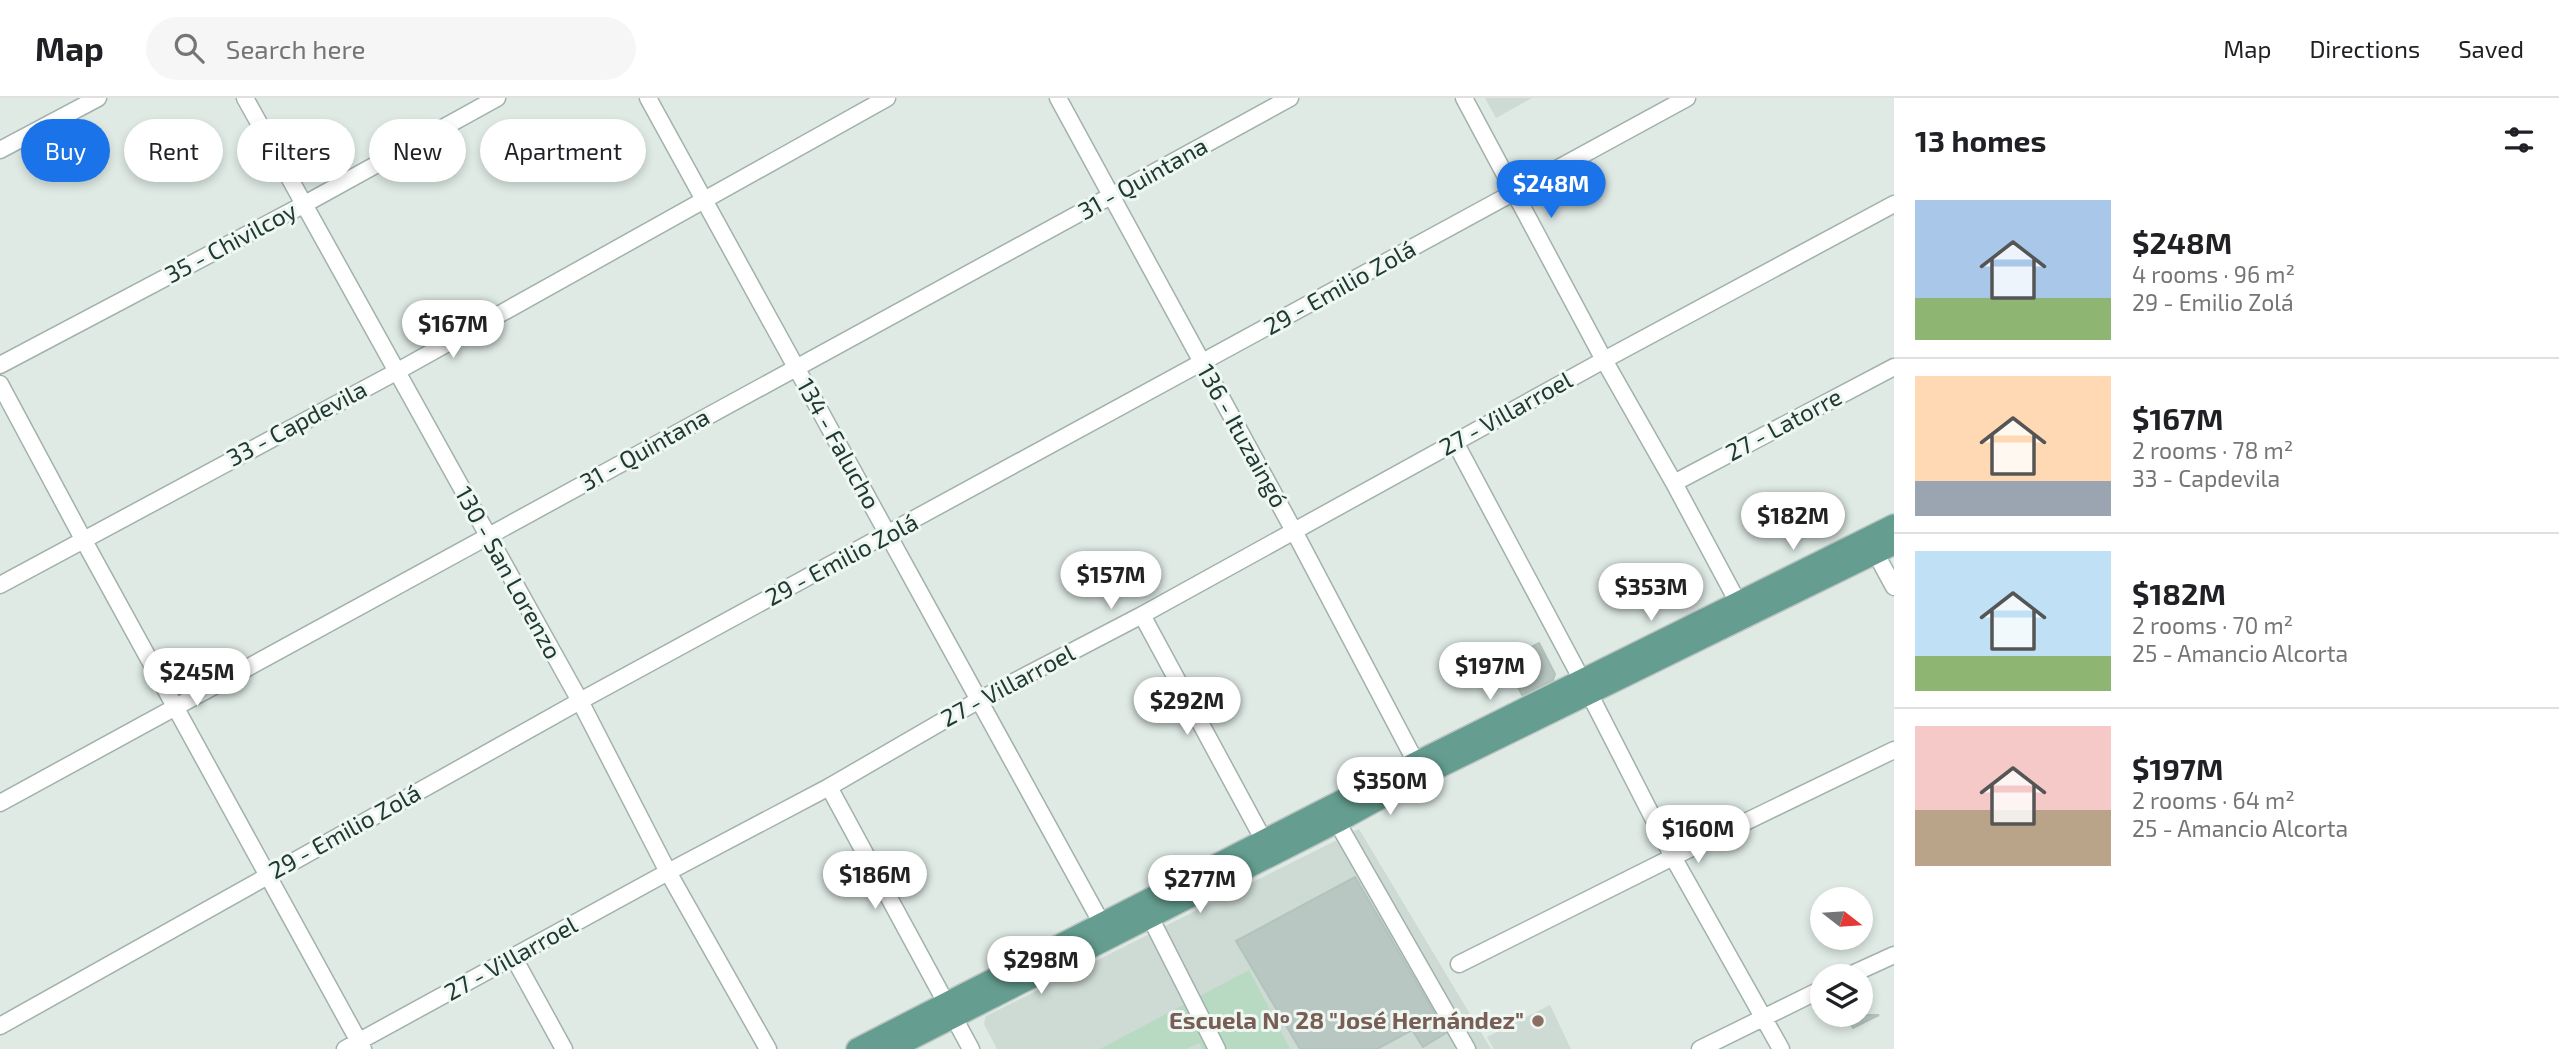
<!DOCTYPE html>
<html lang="en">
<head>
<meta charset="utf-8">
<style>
  body { margin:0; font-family:"Exo 2",sans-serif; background:#f6f6f6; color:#202124; height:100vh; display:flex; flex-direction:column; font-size:26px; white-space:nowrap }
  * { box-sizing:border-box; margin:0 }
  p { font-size:23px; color:#757577 }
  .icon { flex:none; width:38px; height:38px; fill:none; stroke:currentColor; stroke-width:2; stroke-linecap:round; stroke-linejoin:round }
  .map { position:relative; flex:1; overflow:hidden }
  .side { display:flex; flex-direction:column; background:#fff; width:665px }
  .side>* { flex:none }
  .hud { position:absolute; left:21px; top:21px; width:665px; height:63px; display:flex; gap:14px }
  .needle { width:46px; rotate:107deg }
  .buttons { position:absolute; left:1810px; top:789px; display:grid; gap:14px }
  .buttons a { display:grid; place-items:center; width:63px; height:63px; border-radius:50%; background:#fff; box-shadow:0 4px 10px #0003; font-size:35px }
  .price { position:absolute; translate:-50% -60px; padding:0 16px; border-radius:24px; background:#fff; color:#222; font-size:23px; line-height:46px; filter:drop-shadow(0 2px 4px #0008) }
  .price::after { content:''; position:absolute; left:50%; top:42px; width:21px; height:16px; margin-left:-10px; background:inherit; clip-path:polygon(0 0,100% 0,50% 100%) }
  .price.selected { background:#1a73e8; color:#fff }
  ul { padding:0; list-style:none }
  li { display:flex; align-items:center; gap:21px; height:175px; padding:0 21px }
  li+li { border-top:2px solid #e0e0e0 }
  li span { display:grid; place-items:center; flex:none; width:196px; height:140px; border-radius:0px; color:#555 }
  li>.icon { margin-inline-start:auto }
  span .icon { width:84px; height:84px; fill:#fffc; stroke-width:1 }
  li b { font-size:30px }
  h2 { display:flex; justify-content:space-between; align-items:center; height:84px; padding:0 21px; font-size:30px }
  .tag { padding:0 24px; border-radius:32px; background:#fff; box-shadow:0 4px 10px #0003; font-size:24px; line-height:63px }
  .tag.selected { background:#1a73e8; color:#fff }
  header { display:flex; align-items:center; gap:42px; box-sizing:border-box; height:98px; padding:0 35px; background:#fff; border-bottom:2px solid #e0e0e0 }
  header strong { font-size:33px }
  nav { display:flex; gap:38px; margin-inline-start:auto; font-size:24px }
  .search { width:490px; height:63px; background:#f6f6f6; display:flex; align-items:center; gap:18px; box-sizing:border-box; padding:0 24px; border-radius:38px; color:#757577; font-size:26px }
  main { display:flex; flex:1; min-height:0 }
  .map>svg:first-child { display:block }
  .built { fill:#cedad4 }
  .green { fill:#b9dac2 }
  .building { fill:#b8c7c1; stroke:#b2c3bc; stroke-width:2 }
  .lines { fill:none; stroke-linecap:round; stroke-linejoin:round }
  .minor-casing { stroke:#a2b1ac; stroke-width:19 }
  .major-casing { stroke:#bcc4c2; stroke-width:24 }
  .minor { stroke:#fff; stroke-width:16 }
  .major { stroke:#659e90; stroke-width:21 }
  .education-dot { fill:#8d6e63; stroke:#eff7f3; stroke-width:2.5 }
  .labels { text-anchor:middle; stroke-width:6; stroke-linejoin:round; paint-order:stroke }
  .street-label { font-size:24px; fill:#213933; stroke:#eff7f3 }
  .education-label { font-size:24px; font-weight:bold; fill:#785e54; stroke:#eff7f3; text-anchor:end }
</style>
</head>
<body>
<header>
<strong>Map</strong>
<div class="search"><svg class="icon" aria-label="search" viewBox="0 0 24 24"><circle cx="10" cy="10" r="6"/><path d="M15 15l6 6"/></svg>Search here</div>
<nav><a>Map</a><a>Directions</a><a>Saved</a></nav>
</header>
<main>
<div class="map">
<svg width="1894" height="951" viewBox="0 0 1894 951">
  <rect width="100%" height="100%" fill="#dfeae5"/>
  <path class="built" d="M 1485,0 L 1532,0 L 1496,20 Z
    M 1359,731 L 1491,951 L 997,951 L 984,926 L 986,918 Z
    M 1550,907 L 1571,951 L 1494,951 L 1487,939 Z"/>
  <path class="green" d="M 1249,872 L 1290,951 L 1202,951 L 1199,945 L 1186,951 L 1100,951 Z"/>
  <path class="building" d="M 1539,545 L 1555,576 L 1553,582 L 1522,597 L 1504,563 Z
    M 1355,779 L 1446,935 L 1423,949 L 1412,932 L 1377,951 L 1300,951 L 1236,843 Z
    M 1846,917 L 1879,917 L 1853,930 Z"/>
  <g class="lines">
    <defs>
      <path id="minor" d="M 245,0 L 580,603 L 668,774 L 768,951
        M 648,0 L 1107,835
        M 1058,0 L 1294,433 L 1420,672
        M 1464,0 L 1604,262 L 1674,385 L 1742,512
        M 0,52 L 98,0
        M 0,267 L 303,107 L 497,0
        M 0,286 L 83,441 L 363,951
        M 1455,344 L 1590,597 L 1673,759 L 1781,951
        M 1674,385 L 1894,269
        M 1870,445 L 1894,489
        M 0,487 L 396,274 L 887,0
        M 1142,517 L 1269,752
        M 829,689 L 971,951
        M 0,705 L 1290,0
        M 1337,724 L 1467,951
        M 1150,819 L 1217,951
        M 514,860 L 564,951
        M 1459,866 L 1673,759 L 1894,652
        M 1848,878 L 1894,857
        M 0,928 L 580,603 L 1687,0
        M 345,951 L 668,774 L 829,689 L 979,602 L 1142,517 L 1604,262 L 1894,106
        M 1700,951 L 1822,891"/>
      <path id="major" d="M 857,951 L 1417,664 L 1894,427
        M 891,951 L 1337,724 L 1423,677 L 1894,446"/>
    </defs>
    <use href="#minor" class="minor-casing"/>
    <use href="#major" class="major-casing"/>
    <use href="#minor" class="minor"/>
    <use href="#major" class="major"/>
  </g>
  <circle class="education-dot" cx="1538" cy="923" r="7"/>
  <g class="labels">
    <g class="street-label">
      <text transform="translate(1143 81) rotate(-29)" y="8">31 - Quintana</text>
      <text transform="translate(231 145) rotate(-28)" y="8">35 - Chivilcoy</text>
      <text transform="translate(1340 190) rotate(-29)" y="8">29 - Emilio Zolá</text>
      <text transform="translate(1506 316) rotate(-29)" y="8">27 - Villarroel</text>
      <text transform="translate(297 326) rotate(-28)" y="8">33 - Capdevila</text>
      <text transform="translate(1784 327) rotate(-28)" y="8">27 - Latorre</text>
      <text transform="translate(1242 338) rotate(61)" y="8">136 - Ituzaingó</text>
      <text transform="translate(838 346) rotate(61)" y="8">134 - Falucho</text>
      <text transform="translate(645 352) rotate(-29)" y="8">31 - Quintana</text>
      <text transform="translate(842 462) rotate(-28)" y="8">29 - Emilio Zolá</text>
      <text transform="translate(508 475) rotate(61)" y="8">130 - San Lorenzo</text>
      <text transform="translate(1008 588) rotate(-28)" y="8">27 - Villarroel</text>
      <text transform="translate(345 734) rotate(-29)" y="8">29 - Emilio Zolá</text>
      <text transform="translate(511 861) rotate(-29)" y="8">27 - Villarroel</text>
    </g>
    <g class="education-label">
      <text x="1524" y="931">Escuela Nº 28 "José Hernández"</text>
    </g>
  </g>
</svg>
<div class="buttons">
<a><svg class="needle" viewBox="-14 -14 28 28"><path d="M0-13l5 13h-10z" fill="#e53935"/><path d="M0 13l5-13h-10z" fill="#757577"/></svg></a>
<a><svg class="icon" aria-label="layers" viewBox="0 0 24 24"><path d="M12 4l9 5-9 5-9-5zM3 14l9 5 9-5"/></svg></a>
</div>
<b class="price selected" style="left:1551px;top:122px">$248M</b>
<b class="price" style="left:453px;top:262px">$167M</b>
<b class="price" style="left:1793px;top:454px">$182M</b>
<b class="price" style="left:1111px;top:513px">$157M</b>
<b class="price" style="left:1651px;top:525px">$353M</b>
<b class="price" style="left:1490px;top:604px">$197M</b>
<b class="price" style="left:197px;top:610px">$245M</b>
<b class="price" style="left:1187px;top:639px">$292M</b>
<b class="price" style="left:1390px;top:719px">$350M</b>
<b class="price" style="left:1698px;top:767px">$160M</b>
<b class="price" style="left:875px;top:813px">$186M</b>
<b class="price" style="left:1200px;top:817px">$277M</b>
<b class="price" style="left:1041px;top:898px">$298M</b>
<div class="hud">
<a class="tag selected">Buy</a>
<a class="tag">Rent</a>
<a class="tag">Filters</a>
<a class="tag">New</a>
<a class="tag">Apartment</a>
</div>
</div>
<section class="side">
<h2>13 homes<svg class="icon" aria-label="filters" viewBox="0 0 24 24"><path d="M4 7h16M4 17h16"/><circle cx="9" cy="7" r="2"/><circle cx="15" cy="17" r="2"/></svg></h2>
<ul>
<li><span style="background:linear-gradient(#a9c7e8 70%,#8fb573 0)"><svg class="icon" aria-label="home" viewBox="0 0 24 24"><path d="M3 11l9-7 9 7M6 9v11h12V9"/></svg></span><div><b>$248M</b><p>4 rooms · 96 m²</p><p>29 - Emilio Zolá</p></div></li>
<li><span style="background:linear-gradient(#ffd9b3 75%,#9aa5b1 0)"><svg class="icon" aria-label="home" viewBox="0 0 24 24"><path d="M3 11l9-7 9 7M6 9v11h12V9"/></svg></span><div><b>$167M</b><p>2 rooms · 78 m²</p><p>33 - Capdevila</p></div></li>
<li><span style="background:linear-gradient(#bfe0f5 75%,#8fb573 0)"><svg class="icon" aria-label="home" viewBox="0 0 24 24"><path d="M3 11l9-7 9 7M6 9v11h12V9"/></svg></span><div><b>$182M</b><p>2 rooms · 70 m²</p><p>25 - Amancio Alcorta</p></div></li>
<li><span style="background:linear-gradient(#f6c9c9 60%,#b9a48a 0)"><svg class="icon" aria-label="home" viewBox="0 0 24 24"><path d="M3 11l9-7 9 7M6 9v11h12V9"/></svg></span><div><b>$197M</b><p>2 rooms · 64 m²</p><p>25 - Amancio Alcorta</p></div></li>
</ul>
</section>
</main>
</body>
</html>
